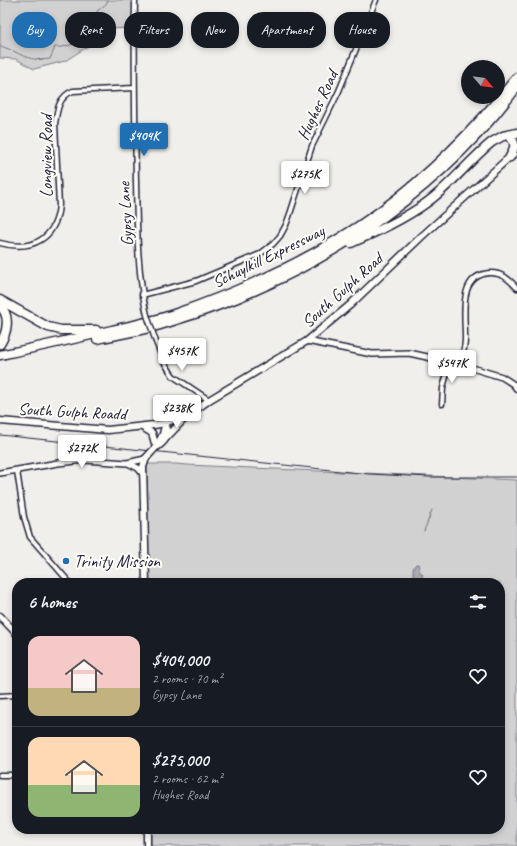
<!DOCTYPE html>
<html lang="en">
<head>
<meta charset="utf-8">
<style>
  body { margin:0; font-family:Caveat,sans-serif; background:#20242c; color:#f1f3f6; height:100vh; display:flex; flex-direction:column; font-size:15px; white-space:nowrap }
  * { box-sizing:border-box; margin:0 }
  p { font-size:13px; color:#9ea1a6 }
  .icon { flex:none; width:22px; height:22px; fill:none; stroke:currentColor; stroke-width:2; stroke-linecap:round; stroke-linejoin:round }
  .map { position:relative; flex:1; overflow:hidden }
  .details { position:absolute; left:12px; top:578px; width:493px; height:256px; display:flex; flex-direction:column; background:#171b24; border-radius:16px; box-shadow:0 2px 6px #0003 }
  .details>* { flex:none }
  .guide { position:absolute; left:12px; top:12px; width:493px; height:36px; display:flex; gap:8px }
  .needle { width:26px; rotate:119deg }
  .fabs { position:absolute; left:461px; top:60px; display:grid; gap:8px }
  .fabs a { display:grid; place-items:center; width:44px; height:44px; border-radius:50%; background:#171b24; box-shadow:0 2px 6px #0003; font-size:20px }
  .price { position:absolute; translate:-50% -34px; padding:0 9px; border-radius:4px; background:#fff; color:#222; font-size:13px; line-height:26px; filter:drop-shadow(0 1px 2px #0008) }
  .price::after { content:''; position:absolute; left:50%; top:24px; width:12px; height:9px; margin-left:-6px; background:inherit; clip-path:polygon(0 0,100% 0,50% 100%) }
  .price.on { background:#1f6fb2; color:#fff }
  ul { padding:0; list-style:none }
  li { display:flex; align-items:center; gap:12px; height:100px; padding:0 16px }
  li+li { border-top:1px solid #363941 }
  li span { display:grid; place-items:center; flex:none; width:112px; height:80px; border-radius:12px; color:#555 }
  li>.icon { margin-inline-start:auto }
  span .icon { width:48px; height:48px; fill:#fffc; stroke-width:1 }
  li b { font-size:17px }
  h2 { display:flex; justify-content:space-between; align-items:center; height:48px; padding:0 16px; font-size:17px }
  .pill { padding:0 14px; border-radius:16px; background:#171b24; box-shadow:0 2px 6px #0003; font-size:14px; line-height:36px }
  .pill.on { background:#1f6fb2; color:#fff }
  .map>svg:first-child { display:block }
  .green { fill:#d2d1d1; stroke:#7a7a86 }
  .water { fill:#a9a9b0; stroke:#737381 }
  .lines { fill:none; stroke-linecap:round; stroke-linejoin:round }
  .stream { stroke:#737381; stroke-width:1 }
  .minor-casing { stroke:#22223b; stroke-width:7 }
  .tertiary-casing { stroke:#22223b; stroke-width:8 }
  .secondary-casing { stroke:#22223b; stroke-width:9 }
  .primary-casing { stroke:#22223b; stroke-width:9 }
  .motorway-casing { stroke:#22223b; stroke-width:11 }
  .minor { stroke:#fdfcf7; stroke-width:4 }
  .tertiary { stroke:#fdfcf7; stroke-width:5 }
  .secondary { stroke:#fdfcf7; stroke-width:6 }
  .primary { stroke:#fdfcf7; stroke-width:6 }
  .motorway { stroke:#fdfcf7; stroke-width:8 }
  .tram { stroke:#22223b; stroke-width:1 }
  .minor-bridge-casing { stroke:#22223b; stroke-width:7; stroke-linecap:butt }
  .secondary-bridge-casing { stroke:#22223b; stroke-width:9; stroke-linecap:butt }
  .minor-bridge { stroke:#fdfcf7; stroke-width:4 }
  .secondary-bridge { stroke:#fdfcf7; stroke-width:6 }
  .poi-dot { fill:#1f6fb2; stroke:#fdfcf7; stroke-width:1.5 }
  .labels { text-anchor:middle; stroke-width:4; stroke-linejoin:round; paint-order:stroke }
  .street-label { font-size:17px; fill:#22223b; stroke:#fdfcf7 }
  .poi-label { font-size:17px; fill:#22223b; stroke:#fdfcf7; text-anchor:start }
</style>
</head>
<body>
<div class="map">
<svg width="517" height="846" viewBox="0 0 517 846">
  <rect width="100%" height="100%" fill="#f0efec"/>
  <filter id="ink" filterUnits="userSpaceOnUse"><feTurbulence type="fractalNoise" baseFrequency=".025" numOctaves="2"/><feDisplacementMap in="SourceGraphic" scale="8" xChannelSelector="R" yChannelSelector="G"/><feConvolveMatrix kernelMatrix="1 2 1 2 8 2 1 2 1" color-interpolation-filters="sRGB"/></filter>
  <g filter="url(#ink)">
    <path class="green" d="M 0,0 L 135,0 L 134,28 L 107,29 L 90,45 L 65,61 L 34,69 L 16,59 L 0,58 Z
      M 147,464 L 176,464 L 187,465 L 517,480 L 517,846 L 151,846 L 150,829 L 500,829 L 500,583 L 147,583 Z"/>
    <path class="water" d="M 416,564 L 419,564 L 419,570 L 423,575 L 419,583 L 416,583 C 413,577 411,569 416,564 Z"/>
    <g class="lines">
      <path class="stream" d="M 0,46 C 21,52 25,62 50,59 L 55,47 L 62,47 L 74,44 L 92,30 L 98,23 L 97,11 L 106,4 L 108,0
        M 424,531 L 432,510"/>
      <defs>
        <path id="minor" d="M 135,0 C 134,61 135,122 136,182 C 137,225 137,274 147,315
          M 0,243 C 32,252 56,239 59,205 L 55,124 C 57,110 59,96 73,91 L 134,88
          M 142,295 L 196,281 L 260,254 L 273,244 L 280,236 L 286,225 L 290,214 L 312,146 L 339,91 L 376,0
          M 156,342 L 164,362 L 173,376 L 209,400
          M 459,364 C 462,356 465,349 465,340 C 466,318 456,276 489,273 C 501,272 509,279 517,288
          M 442,404 L 443,388 L 450,362
          M 17,471 L 24,517 L 30,537 L 70,583
          M 0,696 L 17,695
          M 0,775 L 17,775"/>
        <path id="tertiary" d="M 307,341 L 372,354 L 409,353 L 459,364 L 502,377 L 513,384 L 517,389
          M 128,463 L 138,468 L 143,474
          M 0,473 L 58,463 L 85,460 L 127,463 L 145,459"/>
        <path id="secondary" d="M 157,446 L 163,434 L 165,426
          M 157,447 C 167,440 170,434 165,423
          M 146,583 L 143,467 L 146,458
          M 0,616 L 17,634
          M 147,829 L 147,846"/>
        <path id="primary" d="M 0,421 L 108,430 L 154,425 L 165,423 L 191,413 L 209,400 L 307,341 L 350,305 L 421,237 L 513,154
          M 142,427 L 152,433 L 156,447
          M 167,437 L 188,415"/>
        <path id="motorway" d="M 508,135 C 517,143 515,147 510,157
          M 351,243 C 379,231 411,216 434,197 C 455,180 472,158 492,142 L 503,136 L 517,133
          M 0,300 L 48,327 L 61,330 L 96,330
          M 0,306 C 11,316 7,333 0,344
          M 97,339 C 121,334 146,330 170,322 C 305,281 432,201 517,87
          M 0,355 C 38,347 75,339 112,330 C 133,325 154,321 174,314 C 246,289 317,257 379,212 C 431,174 477,127 517,77"/>
      </defs>
      <use href="#minor" class="minor-casing"/>
      <use href="#tertiary" class="tertiary-casing"/>
      <use href="#secondary" class="secondary-casing"/>
      <use href="#primary" class="primary-casing"/>
      <use href="#motorway" class="motorway-casing"/>
      <use href="#minor" class="minor"/>
      <use href="#tertiary" class="tertiary"/>
      <use href="#secondary" class="secondary"/>
      <use href="#primary" class="primary"/>
      <use href="#motorway" class="motorway"/>
      <path class="tram" d="M 0,435 L 369,474 L 430,477 L 517,477"/>
      <defs>
        <path id="minor-bridge" d="M 147,315 L 156,342"/>
        <path id="secondary-bridge" d="M 146,458 L 156,447"/>
      </defs>
      <use href="#minor-bridge" class="minor-bridge-casing"/>
      <use href="#secondary-bridge" class="secondary-bridge-casing"/>
      <use href="#minor-bridge" class="minor-bridge"/>
      <use href="#secondary-bridge" class="secondary-bridge"/>
    </g>
  </g>
  <circle class="poi-dot" cx="66" cy="561" r="4"/>
  <g class="labels">
    <g class="street-label">
      <text transform="translate(317 105) rotate(-65)" y="6">Hughes Road</text>
      <text transform="translate(46 156) rotate(-90)" y="6">Longview Road</text>
      <text transform="translate(125 214) rotate(-93)" y="6">Gypsy Lane</text>
      <text transform="translate(268 256) rotate(-26)" y="6">Schuylkill Expressway</text>
      <text transform="translate(342 290) rotate(-42)" y="6">South Gulph Road</text>
      <text transform="translate(72 411) rotate(3)" y="6">South Gulph Roadd</text>
    </g>
    <g class="poi-label">
      <text x="74" y="567">Trinity Mission</text>
    </g>
  </g>
</svg>
<div class="fabs">
<a><svg class="needle" viewBox="-14 -14 28 28"><path d="M0-13l5 13h-10z" fill="#e53935"/><path d="M0 13l5-13h-10z" fill="#9ea1a6"/></svg></a>
</div>
<b class="price on" style="left:144px;top:157px">$404K</b>
<b class="price" style="left:305px;top:195px">$275K</b>
<b class="price" style="left:182px;top:372px">$457K</b>
<b class="price" style="left:452px;top:384px">$547K</b>
<b class="price" style="left:177px;top:429px">$238K</b>
<b class="price" style="left:82px;top:469px">$272K</b>
<div class="guide">
<a class="pill on">Buy</a>
<a class="pill">Rent</a>
<a class="pill">Filters</a>
<a class="pill">New</a>
<a class="pill">Apartment</a>
<a class="pill">House</a>
</div>
<section class="details">
<h2>6 homes<svg class="icon" aria-label="filters" viewBox="0 0 24 24"><path d="M4 7h16M4 17h16"/><circle cx="9" cy="7" r="2"/><circle cx="15" cy="17" r="2"/></svg></h2>
<ul>
<li><span style="background:linear-gradient(#f6c9c9 65%,#c2b280 0)"><svg class="icon" aria-label="home" viewBox="0 0 24 24"><path d="M3 11l9-7 9 7M6 9v11h12V9"/></svg></span><div><b>$404,000</b><p>2 rooms · 70 m²</p><p>Gypsy Lane</p></div><svg class="icon" aria-label="heart" viewBox="0 0 24 24"><path d="M12 20l-8-8c-3-5 5-10 8-4 3-6 11-1 8 4z"/></svg></li>
<li><span style="background:linear-gradient(#ffd9b3 60%,#8fb573 0)"><svg class="icon" aria-label="home" viewBox="0 0 24 24"><path d="M3 11l9-7 9 7M6 9v11h12V9"/></svg></span><div><b>$275,000</b><p>2 rooms · 62 m²</p><p>Hughes Road</p></div><svg class="icon" aria-label="heart" viewBox="0 0 24 24"><path d="M12 20l-8-8c-3-5 5-10 8-4 3-6 11-1 8 4z"/></svg></li>
</ul>
</section>
</div>
</body>
</html>
